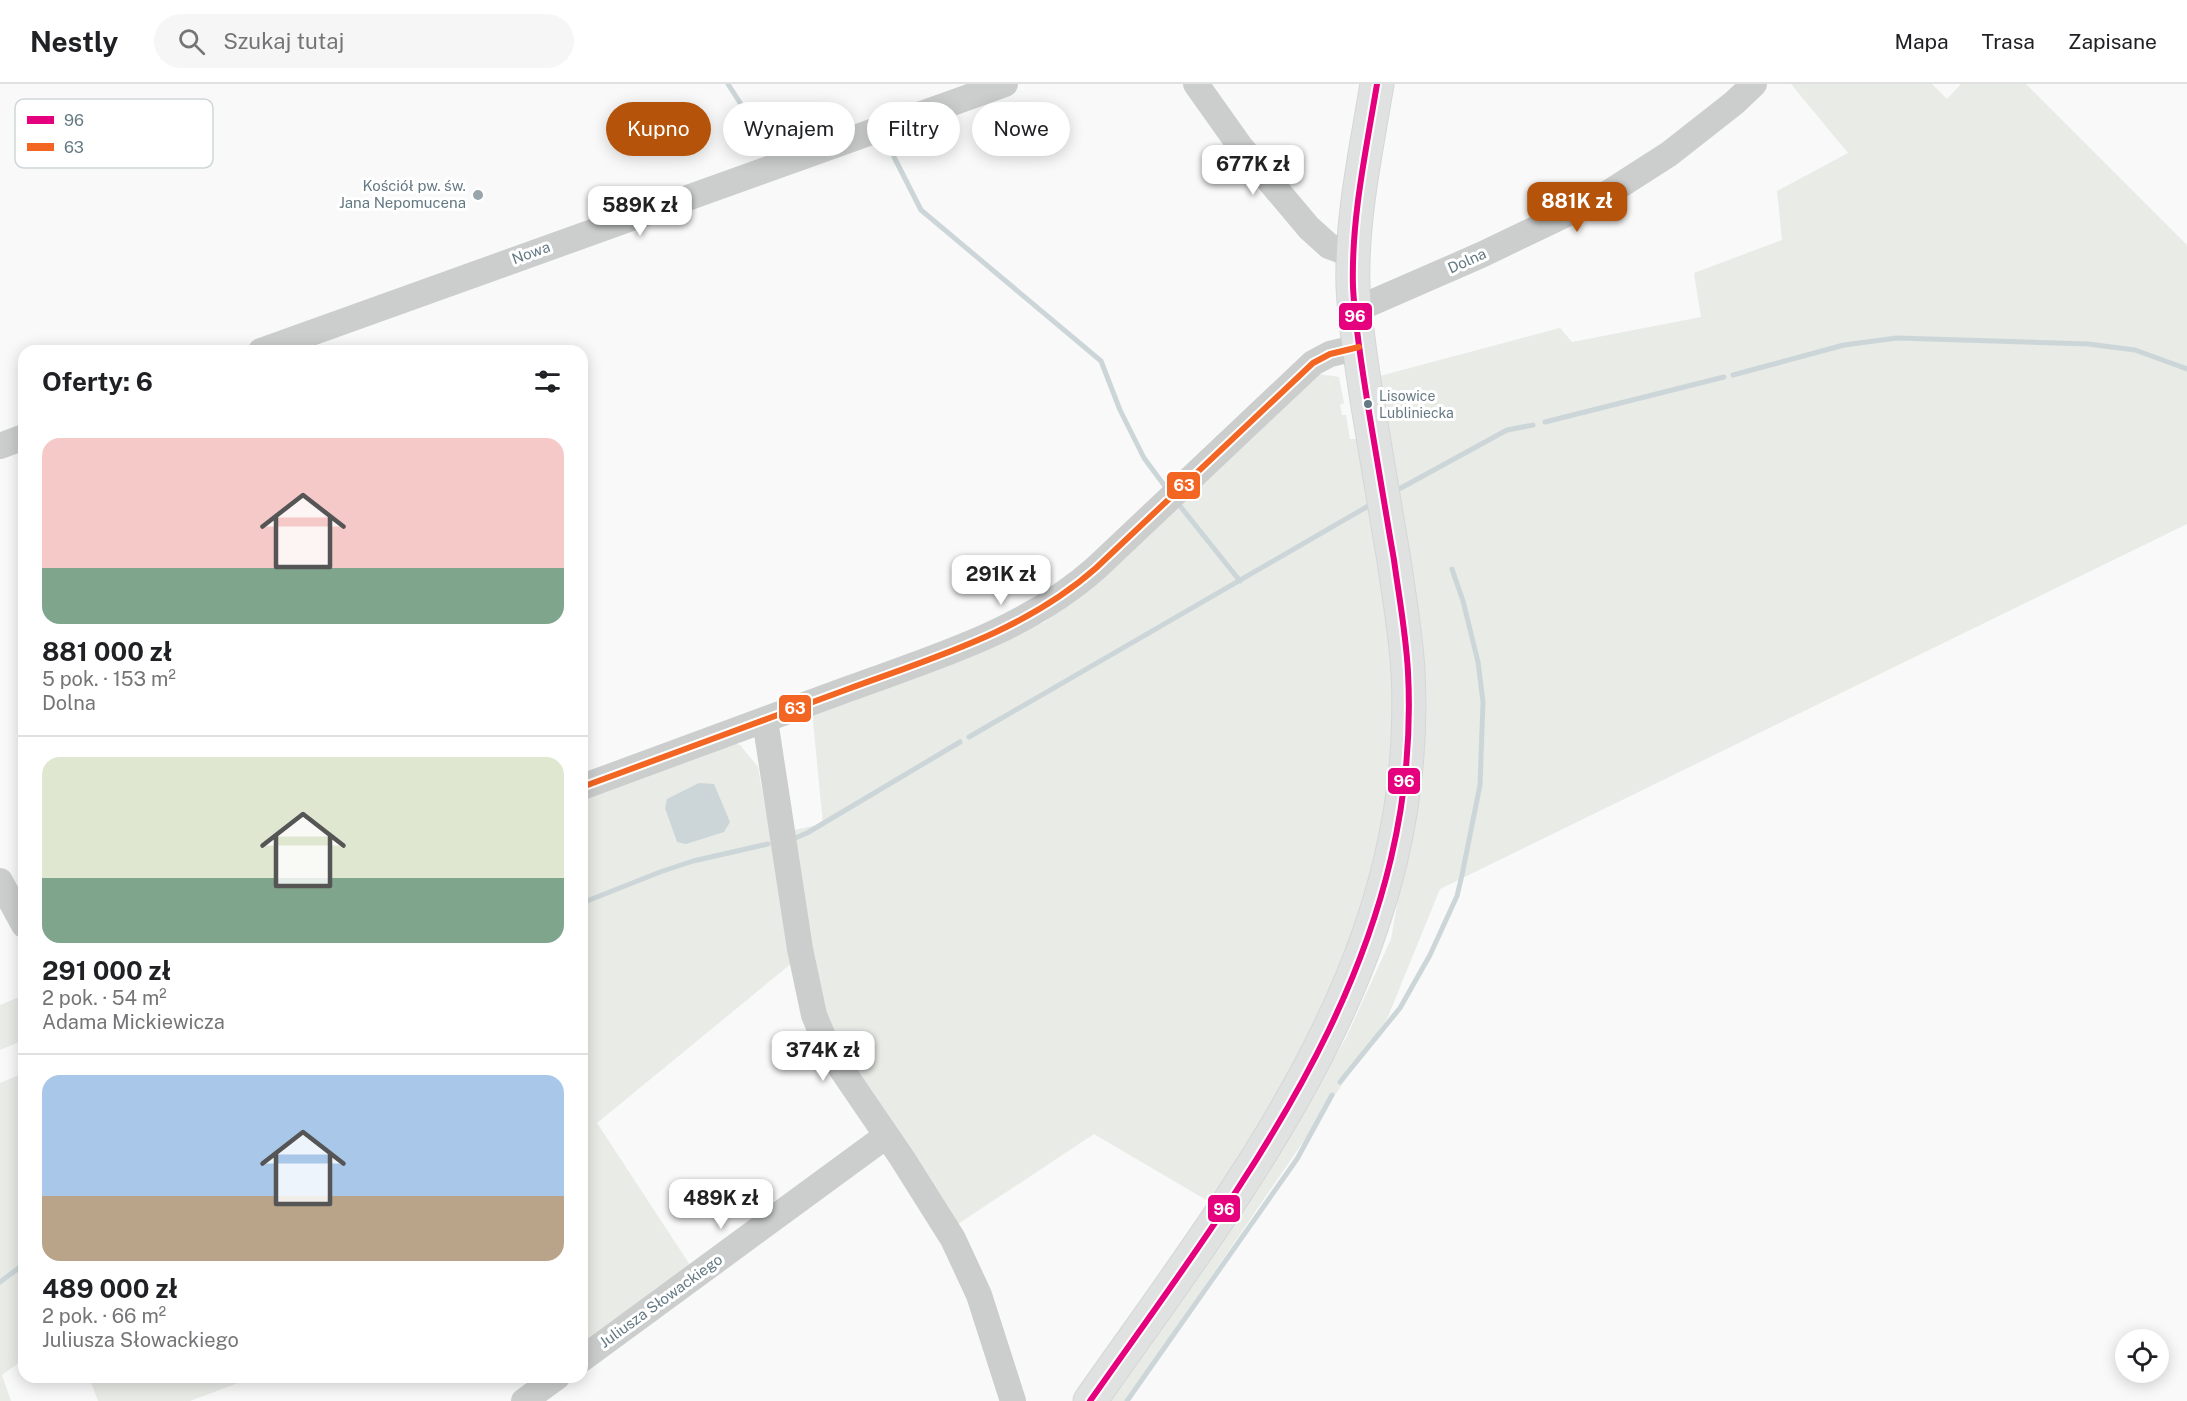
<!DOCTYPE html>
<html lang="pl">
<head>
<meta charset="utf-8">
<style>
  body { margin:0; font-family:"Public Sans",sans-serif; background:#f6f6f6; color:#202124; height:100vh; display:flex; flex-direction:column; font-size:22px; white-space:nowrap }
  * { box-sizing:border-box; margin:0 }
  p { font-size:20px; color:#757577 }
  .icon { flex:none; width:33px; height:33px; fill:none; stroke:currentColor; stroke-width:2; stroke-linecap:round; stroke-linejoin:round }
  .map { position:relative; flex:1; overflow:hidden }
  .drawer { position:absolute; left:18px; top:261px; width:570px; height:1038px; display:flex; flex-direction:column; background:#fff; border-radius:18px; box-shadow:0 3px 15px #0003 }
  .drawer>* { flex:none }
  .hud { position:absolute; left:606px; top:18px; width:570px; height:54px; display:flex; gap:12px }
  .controls { position:absolute; left:2115px; top:1245px; display:grid; gap:12px }
  .controls a { display:grid; place-items:center; width:54px; height:54px; border-radius:50%; background:#fff; box-shadow:0 3px 15px #0003; font-size:30px }
  .price { position:absolute; translate:-50% -51px; padding:0 14px; border-radius:12px; background:#fff; color:#222; font-size:20px; line-height:39px; filter:drop-shadow(0 2px 3px #0008) }
  .price::after { content:''; position:absolute; left:50%; top:36px; width:18px; height:14px; margin-left:-9px; background:inherit; clip-path:polygon(0 0,100% 0,50% 100%) }
  .price.active { background:#b45309; color:#fff }
  ul { padding:0; list-style:none }
  li { display:grid; align-content:center; gap:12px; height:318px; padding:0 24px }
  li+li { border-top:2px solid #e0e0e0 }
  li span { display:grid; place-items:center; height:186px; border-radius:18px; color:#555 }
  li>.icon { margin-inline-start:auto }
  span .icon { width:108px; height:108px; fill:#fffc; stroke-width:1 }
  li b { font-size:26px }
  h2 { display:flex; justify-content:space-between; align-items:center; height:72px; padding:0 24px; font-size:26px }
  .chip { padding:0 21px; border-radius:27px; background:#fff; box-shadow:0 3px 15px #0003; font-size:21px; line-height:54px }
  .chip.active { background:#b45309; color:#fff }
  header { display:flex; align-items:center; gap:36px; box-sizing:border-box; height:84px; padding:0 30px; background:#fff; border-bottom:2px solid #e0e0e0 }
  header strong { font-size:28px }
  nav { display:flex; gap:33px; margin-inline-start:auto; font-size:21px }
  .search { width:420px; height:54px; background:#f6f6f6; display:flex; align-items:center; gap:15px; box-sizing:border-box; padding:0 21px; border-radius:33px; color:#757577; font-size:22px }
  .map>svg:first-child { display:block }
  .green { fill:#e8ebe6 }
  .water { fill:#ccd6d8 }
  .lines { fill:none; stroke-linecap:round; stroke-linejoin:round }
  .stream { stroke:#ccd6d8; stroke-width:5 }
  .major-casing { stroke:#d5d6d7; stroke-width:35 }
  .minor { stroke:#cccece; stroke-width:26 }
  .major { stroke:#e0e1e1; stroke-width:33 }
  .bus-1-casing { stroke:#fff; stroke-width:10 }
  .bus-2-casing { stroke:#fff; stroke-width:10 }
  .bus-1 { stroke:#e5007d; stroke-width:6 }
  .bus-2 { stroke:#f26522; stroke-width:6 }
  .poi-dot { fill:#98a6ac; stroke:#fff; stroke-width:2 }
  .bus-dot { fill:#647983; stroke:#fff; stroke-width:2 }
  .labels { text-anchor:middle; stroke-width:6; stroke-linejoin:round; paint-order:stroke }
  .bus-label { font-size:14px; fill:#647983; stroke:#fff; text-anchor:start }
  .poi-label { font-size:15px; fill:#647983; stroke:#fff; text-anchor:end }
  .street-label { font-size:15px; fill:#647983; stroke:#fff }
  .key { fill:#fff; stroke:#d0d7da; stroke-width:1.5 }
  .key-label { font-size:16px; fill:#647983 }
  .line-badge { stroke:#fff; stroke-width:2 }
  .badge-label { font-size:16px; text-anchor:middle; font-weight:bold; fill:#fff }
</style>
</head>
<body>
<header>
<strong>Nestly</strong>
<div class="search"><svg class="icon" aria-label="search" viewBox="0 0 24 24"><circle cx="10" cy="10" r="6"/><path d="M15 15l6 6"/></svg>Szukaj tutaj</div>
<nav><a>Mapa</a><a>Trasa</a><a>Zapisane</a></nav>
</header>
<div class="map">
<svg width="2187" height="1317" viewBox="0 0 2187 1317">
  <rect width="100%" height="100%" fill="#f9f9f9"/>
  <path class="green" d="M 1791,0 L 1932,0 L 1947,15 L 1961,0 L 2026,0 L 2187,161 L 2187,440 L 1440,805 L 1387,935 L 1126,1317 L 1104,1317 L 1274,1077 L 1346,954 L 1391,855 L 1421,685 L 1376,293 L 1560,244 L 1572,258 L 1701,233 L 1694,189 L 1782,156 L 1777,107 L 1848,69 Z
    M 1319,290 L 1339,293 L 1344,319 L 1340,321 L 1342,331 L 1346,331 L 1350,355 L 1356,355 L 1369,386 L 1396,572 L 1388,745 L 1326,928 L 1213,1120 L 1094,1050 L 955,1142 L 823,939 L 789,747 L 823,740 L 812,627 L 1045,538 Z
    M 730,658 L 740,661 L 758,683 L 792,879 L 597,1039 L 690,1181 L 582,1261 L 582,714 Z
    M 24,911 L 24,956 L 0,966 L 0,921 Z
    M 24,989 L 24,1275 L 2,1291 L 11,1317 L 0,1317 L 0,999 Z
    M 89,1293 L 254,1293 L 190,1317 L 98,1317 Z"/>
  <path class="water" d="M 699,699 L 714,700 L 730,738 L 724,748 L 686,760 L 677,758 L 665,724 L 667,715 Z"/>
  <g class="lines">
    <path class="stream" d="M 728,0 L 765,58
      M 894,73 L 921,126 L 1101,277 L 1120,326 L 1144,374 L 1164,401
      M 1733,291 L 1844,261 L 1897,254 L 2088,260 L 2135,266 L 2187,285
      M 1545,338 L 1724,293
      M 1401,404 L 1507,346 L 1533,341
      M 1180,422 L 1240,497
      M 969,653 L 1370,421
      M 793,755 L 807,749 L 960,658
      M 582,819 L 660,788 L 693,777 L 768,760
      M 1340,998 L 1400,924 L 1430,871 L 1457,812 L 1462,791 L 1480,701 L 1483,618 L 1478,578 L 1463,517 L 1452,485
      M 0,1198 L 24,1180
      M 1127,1317 L 1297,1075 L 1332,1011"/>
    <defs>
      <path id="major" d="M 1090,1317 C 1246,1095 1423,876 1408,588 C 1406,550 1399,513 1394,476 C 1385,425 1377,374 1368,322 C 1362,283 1355,243 1353,203 C 1351,135 1366,67 1377,0"/>
    </defs>
    <use href="#major" class="major-casing"/>
    <path class="minor" d="M 1196,0 L 1240,62 L 1309,144 L 1329,162 L 1353,171
      M 1355,226 L 1481,171 L 1602,113 L 1669,70 L 1734,19 L 1754,0
      M 261,267 L 1005,0
      M 0,362 L 24,353
      M 765,636 L 800,865 L 814,931 L 829,967 L 902,1074 L 953,1155 L 979,1211 L 1013,1317
      M 582,703 C 671,670 759,638 848,605 C 935,573 1025,547 1096,484 L 1313,279 L 1330,270 L 1359,263
      M 0,797 L 24,841
      M 582,1275 L 886,1052
      M 524,1317 L 557,1293"/>
    <use href="#major" class="major"/>
    <defs>
      <path id="bus-1" d="M 1090,1317 C 1246,1095 1423,876 1408,588 C 1406,550 1399,513 1394,476 C 1385,425 1377,374 1368,322 C 1362,283 1355,243 1353,203 C 1351,135 1366,67 1377,0"/>
      <path id="bus-2" d="M 582,703 C 671,670 759,638 848,605 C 935,573 1025,547 1096,484 L 1313,279 L 1330,270 L 1359,263"/>
    </defs>
    <use href="#bus-1" class="bus-1-casing"/>
    <use href="#bus-2" class="bus-2-casing"/>
    <use href="#bus-1" class="bus-1"/>
    <use href="#bus-2" class="bus-2"/>
  </g>
  <circle class="poi-dot" cx="478" cy="111" r="6"/>
  <circle class="bus-dot" cx="1368" cy="320" r="5"/>
  <g class="labels">
    <g class="bus-label">
      <text x="1379" y="317">Lisowice<tspan x="1379" dy="17">Lubliniecka</tspan></text>
    </g>
    <g class="poi-label">
      <text x="466" y="107">Kościół pw. św.<tspan x="466" dy="17">Jana Nepomucena</tspan></text>
    </g>
    <g class="street-label">
      <text transform="translate(531 169) rotate(-20)" y="5">Nowa</text>
      <text transform="translate(1467 177) rotate(-24)" y="5">Dolna</text>
      <text transform="translate(661 1217) rotate(-36)" y="5">Juliusza Słowackiego</text>
    </g>
  </g>
  <rect x="15" y="15" width="198" height="69" rx="9" class="key"/>
  <rect x="27" y="32" width="27" height="8" fill="#e5007d"/>
  <rect x="27" y="59" width="27" height="8" fill="#f26522"/>
  <g class="key-label">
    <text x="64" y="42">96</text>
    <text x="64" y="69">63</text>
  </g>
  <g class="line-badge">
    <rect x="1338" y="218" width="35" height="29" rx="6" fill="#e5007d"/>
    <rect x="1166" y="387" width="35" height="29" rx="6" fill="#f26522"/>
    <rect x="778" y="610" width="34" height="29" rx="6" fill="#f26522"/>
    <rect x="1387" y="683" width="34" height="28" rx="6" fill="#e5007d"/>
    <rect x="1207" y="1110" width="34" height="29" rx="6" fill="#e5007d"/>
  </g>
  <g class="badge-label">
    <text x="1355" y="238">96</text>
    <text x="1184" y="407">63</text>
    <text x="795" y="630">63</text>
    <text x="1404" y="703">96</text>
    <text x="1224" y="1131">96</text>
  </g>
</svg>
<div class="controls">
<a><svg class="icon" aria-label="locate" viewBox="0 0 24 24"><circle cx="12" cy="12" r="6"/><path d="M12 2v4M12 18v4M2 12h4M18 12h4"/></svg></a>
</div>
<b class="price" style="left:1253px;top:112px">677K zł</b>
<b class="price active" style="left:1577px;top:149px">881K zł</b>
<b class="price" style="left:640px;top:153px">589K zł</b>
<b class="price" style="left:1001px;top:522px">291K zł</b>
<b class="price" style="left:823px;top:998px">374K zł</b>
<b class="price" style="left:721px;top:1146px">489K zł</b>
<div class="hud">
<a class="chip active">Kupno</a>
<a class="chip">Wynajem</a>
<a class="chip">Filtry</a>
<a class="chip">Nowe</a>
</div>
<section class="drawer">
<h2>Oferty: 6<svg class="icon" aria-label="filters" viewBox="0 0 24 24"><path d="M4 7h16M4 17h16"/><circle cx="9" cy="7" r="2"/><circle cx="15" cy="17" r="2"/></svg></h2>
<ul>
<li><span style="background:linear-gradient(#f6c9c9 70%,#7fa58c 0)"><svg class="icon" aria-label="home" viewBox="0 0 24 24"><path d="M3 11l9-7 9 7M6 9v11h12V9"/></svg></span><div><b>881 000 zł</b><p>5 pok. · 153 m²</p><p>Dolna</p></div></li>
<li><span style="background:linear-gradient(#dfe7d0 65%,#7fa58c 0)"><svg class="icon" aria-label="home" viewBox="0 0 24 24"><path d="M3 11l9-7 9 7M6 9v11h12V9"/></svg></span><div><b>291 000 zł</b><p>2 pok. · 54 m²</p><p>Adama Mickiewicza</p></div></li>
<li><span style="background:linear-gradient(#a9c7e8 65%,#b9a48a 0)"><svg class="icon" aria-label="home" viewBox="0 0 24 24"><path d="M3 11l9-7 9 7M6 9v11h12V9"/></svg></span><div><b>489 000 zł</b><p>2 pok. · 66 m²</p><p>Juliusza Słowackiego</p></div></li>
</ul>
</section>
</div>
</body>
</html>
